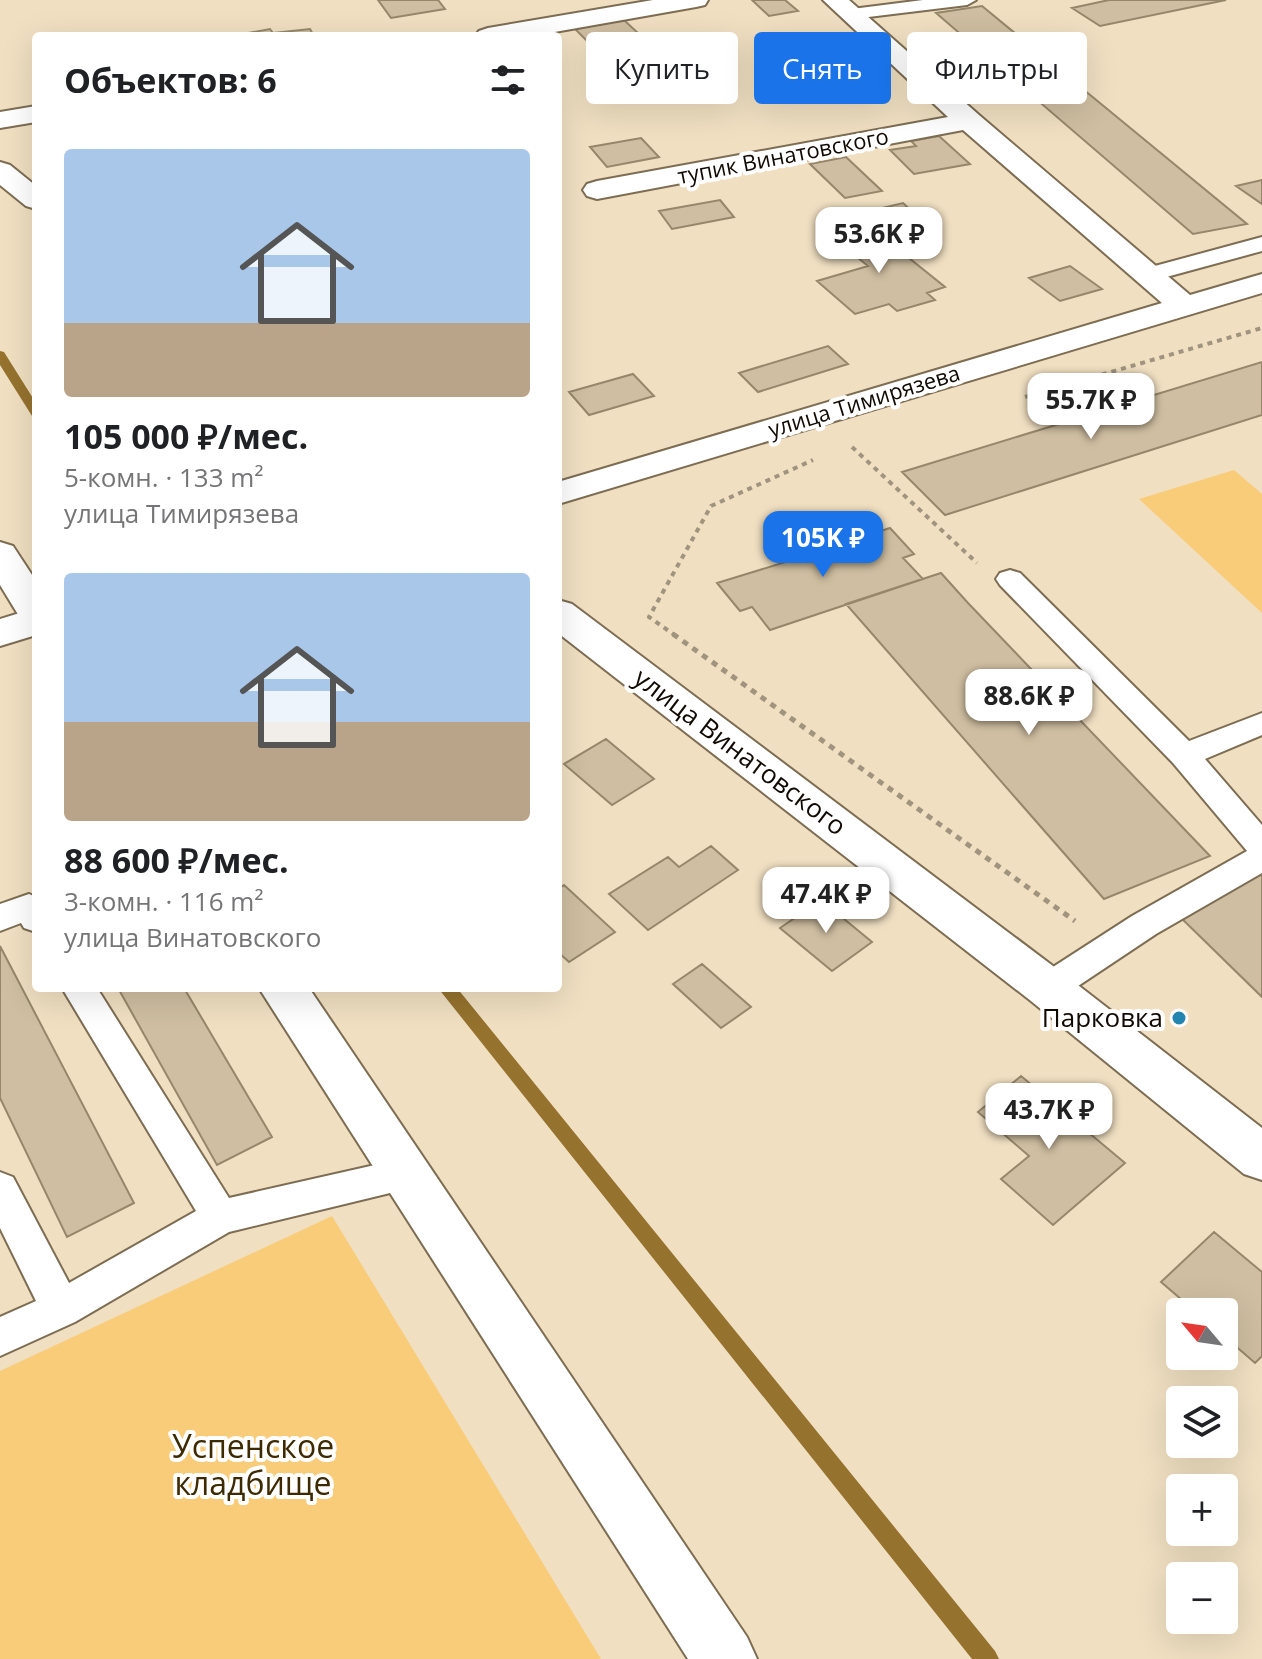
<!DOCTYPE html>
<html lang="ru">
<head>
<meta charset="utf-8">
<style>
  body { margin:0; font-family:"Open Sans",sans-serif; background:#f2f2f2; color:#202124; height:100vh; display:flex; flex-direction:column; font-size:30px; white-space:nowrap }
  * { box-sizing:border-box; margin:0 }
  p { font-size:26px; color:#757577 }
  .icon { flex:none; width:44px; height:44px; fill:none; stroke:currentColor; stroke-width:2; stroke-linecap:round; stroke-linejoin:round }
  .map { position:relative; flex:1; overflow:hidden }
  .sheet { position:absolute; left:32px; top:32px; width:530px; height:960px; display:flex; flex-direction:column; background:#fff; border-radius:8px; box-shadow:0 8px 32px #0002 }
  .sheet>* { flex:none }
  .top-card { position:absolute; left:586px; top:32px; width:556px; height:72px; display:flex; gap:16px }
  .needle { width:52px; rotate:299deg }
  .buttons { position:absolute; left:1166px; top:1298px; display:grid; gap:16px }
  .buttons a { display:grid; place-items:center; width:72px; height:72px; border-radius:8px; background:#fff; box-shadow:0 8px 32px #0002; font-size:40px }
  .price { position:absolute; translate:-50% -68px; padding:0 18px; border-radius:16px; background:#fff; color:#222; font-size:26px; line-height:52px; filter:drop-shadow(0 2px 4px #0008) }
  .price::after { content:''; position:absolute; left:50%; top:48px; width:24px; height:18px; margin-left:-12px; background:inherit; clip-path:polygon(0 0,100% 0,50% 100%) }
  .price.selected { background:#1a73e8; color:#fff }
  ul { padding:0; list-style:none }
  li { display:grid; align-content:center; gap:16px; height:424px; padding:0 32px }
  li span { display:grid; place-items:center; height:248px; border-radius:8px; color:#555 }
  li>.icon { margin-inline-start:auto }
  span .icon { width:144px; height:144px; fill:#fffc; stroke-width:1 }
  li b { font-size:34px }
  h2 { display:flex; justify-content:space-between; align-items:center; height:96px; padding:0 32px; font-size:34px }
  .pill { padding:0 28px; border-radius:8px; background:#fff; box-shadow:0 8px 32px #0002; font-size:28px; line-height:72px }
  .pill.selected { background:#1a73e8; color:#fff }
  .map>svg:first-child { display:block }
  .green { fill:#f8cc79 }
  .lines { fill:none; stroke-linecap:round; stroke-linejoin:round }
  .stream { fill:#95722e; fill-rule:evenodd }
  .building { fill:#cfbea1; stroke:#96876b; stroke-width:2 }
  .service-casing { stroke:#7c6d53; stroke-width:4 }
  .minor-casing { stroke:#7c6d53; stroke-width:4 }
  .secondary-casing { stroke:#7c6d53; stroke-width:4 }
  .path-far1 { stroke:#a1947e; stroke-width:4; stroke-dasharray:5 5; stroke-linecap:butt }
  .path { stroke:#a1947e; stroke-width:5; stroke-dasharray:6 6; stroke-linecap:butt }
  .service { fill:#fff; fill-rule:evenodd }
  .minor { fill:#fff; fill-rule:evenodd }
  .secondary { fill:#fff; fill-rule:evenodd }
  .poi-dot { fill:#2185af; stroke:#fff; stroke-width:3 }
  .labels { text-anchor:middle; stroke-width:8; stroke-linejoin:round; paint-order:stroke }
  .far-street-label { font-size:22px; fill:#100a03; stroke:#fff }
  .street-label { font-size:26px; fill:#100a03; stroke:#fff }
  .poi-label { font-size:26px; fill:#100a03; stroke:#fff; text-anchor:end }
  .near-park-label { font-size:32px; fill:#3d2a00; stroke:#fff }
</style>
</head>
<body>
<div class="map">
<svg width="1262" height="1659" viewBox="0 0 1262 1659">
  <rect width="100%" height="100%" fill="#f0dfc1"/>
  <path class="green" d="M 1234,470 L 1262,494 L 1262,613 L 1139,499 Z
    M 332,1216 L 601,1659 L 0,1659 L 0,1371 Z"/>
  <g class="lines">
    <path class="stream" d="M 0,351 L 4,352 L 36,403 L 36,417 L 32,416 L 0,365 Z
      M 438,988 L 457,988 L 995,1651 L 999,1659 L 972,1659 Z"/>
  </g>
  <path class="building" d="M 378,0 L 438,0 L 445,9 L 391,18 Z
    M 752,0 L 785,0 L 798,11 L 769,16 Z
    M 1109,0 L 1226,0 L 1100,26 L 1072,8 Z
    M 982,6 L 1247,224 L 1193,234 L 936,13 Z
    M 624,20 L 639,34 L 589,43 L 575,29 Z
    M 270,29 L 273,33 L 310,29 L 314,36 L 243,34 Z
    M 939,136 L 970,164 L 914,174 L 890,150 L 916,146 L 911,141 Z
    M 641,138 L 659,157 L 607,167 L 590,147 Z
    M 846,157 L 882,191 L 845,198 L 810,164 Z
    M 1262,180 L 1262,204 L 1236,186 Z
    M 720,200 L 734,217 L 672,229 L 659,211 Z
    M 903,203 L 920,219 L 878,228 L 861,213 Z
    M 868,225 L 945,287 L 927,293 L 935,300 L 897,311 L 889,304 L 855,314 L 817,281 L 868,266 L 830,235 Z
    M 1070,266 L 1102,289 L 1060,301 L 1029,278 Z
    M 828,346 L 848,364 L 758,392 L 739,373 Z
    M 1262,362 L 1262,415 L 945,515 L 902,472 Z
    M 633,374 L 654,396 L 589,415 L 569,392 Z
    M 890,528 L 914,554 L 903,558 L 923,579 L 770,630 L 752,607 L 740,611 L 717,583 L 792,560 L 780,546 L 802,539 L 814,553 Z
    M 941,573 L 968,603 L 1210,856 L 1104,899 L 846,604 Z
    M 606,739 L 654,779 L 612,805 L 564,764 Z
    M 711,846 L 738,870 L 648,930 L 609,894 L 668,857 L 679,867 Z
    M 1262,868 L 1262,997 L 1175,912 Z
    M 564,885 L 615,932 L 569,962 L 558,952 L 558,889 Z
    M 821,900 L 872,942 L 832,971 L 780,928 Z
    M 0,946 L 134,1203 L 67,1237 L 0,1098 Z
    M 702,964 L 751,1007 L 721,1028 L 673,984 Z
    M 118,988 L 184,988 L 272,1137 L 217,1165 Z
    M 1021,1076 L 1125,1163 L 1053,1225 L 1001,1179 L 1029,1156 L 978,1112 Z
    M 1214,1232 L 1262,1272 L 1262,1356 L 1255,1363 L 1224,1336 L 1224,1312 L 1196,1312 L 1161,1282 Z"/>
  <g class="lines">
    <defs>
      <path id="service" d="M 923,0 L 976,0 L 967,5 L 852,19 L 843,14 L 852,9 Z
        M 1262,237 L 1262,251 L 1148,282 L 1137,275 L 1140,270 Z
        M 1010,570 L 1020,573 L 1189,741 L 1262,713 L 1262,735 L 1205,759 L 1262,825 L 1262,873 L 1156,934 L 1060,998 L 1048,1002 L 1036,998 L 1031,988 L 1036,978 L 1132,916 L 1247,851 L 1173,763 L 1000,585 L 996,579 L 1000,573 Z
        M 29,894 L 36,897 L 36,932 L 24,928 L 21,923 L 0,931 L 0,904 Z
        M 62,988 L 97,988 L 229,1198 L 406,1158 L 419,1162 L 425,1174 L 419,1186 L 229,1232 L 75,1322 L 0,1356 L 0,1317 L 36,1301 L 0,1228 L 0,1172 L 13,1177 L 69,1283 L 196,1211 Z"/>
      <path id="minor" d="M 653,0 L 708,0 L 705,5 L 696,7 L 532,36 L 475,36 L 479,31 L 488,28 Z
        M 823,0 L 849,0 L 979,115 L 1190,295 L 1262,274 L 1262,293 L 558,504 L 558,482 L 1162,303 L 963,130 L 597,199 L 587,196 L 583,190 L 587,184 L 597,181 L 948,117 Z
        M 36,106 L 36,122 L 0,128 L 0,112 Z
        M 0,162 L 10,165 L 36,186 L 36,209 L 26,206 L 0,185 Z
        M 558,600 L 572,604 L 1065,975 L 1262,1128 L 1262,1180 L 1244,1174 L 1031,1001 L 558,633 Z
        M 36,608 L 36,635 L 0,646 L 0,619 Z"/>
      <path id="secondary" d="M 0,542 L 13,546 L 36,581 L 36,625 L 22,621 L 0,585 Z
        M 259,988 L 309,988 L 747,1637 L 757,1659 L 688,1659 Z"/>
    </defs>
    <use href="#service" class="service-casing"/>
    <use href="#minor" class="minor-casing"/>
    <use href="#secondary" class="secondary-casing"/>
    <path class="path-far1" d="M 1025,397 L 1262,328
      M 852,447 L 977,563
      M 676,636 L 649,617 L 711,506 L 813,460"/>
    <path class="path" d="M 673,634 L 1075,921"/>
    <use href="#service" class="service"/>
    <use href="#minor" class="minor"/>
    <use href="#secondary" class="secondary"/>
  </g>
  <circle class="poi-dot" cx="1179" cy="1018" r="8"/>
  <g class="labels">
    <g class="far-street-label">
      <text transform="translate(783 156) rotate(-11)" y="8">тупик Винатовского</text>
      <text transform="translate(864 401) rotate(-17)" y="8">улица Тимирязева</text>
    </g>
    <g class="street-label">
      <text transform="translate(740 752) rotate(37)" y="9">улица Винатовского</text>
    </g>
    <g class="poi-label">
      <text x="1163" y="1027">Парковка</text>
    </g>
    <g class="near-park-label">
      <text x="253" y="1458">Успенское<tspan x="253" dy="37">кладбище</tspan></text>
    </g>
  </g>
</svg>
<div class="buttons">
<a><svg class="needle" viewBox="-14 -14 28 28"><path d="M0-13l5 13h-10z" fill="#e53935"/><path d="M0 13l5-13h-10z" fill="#757577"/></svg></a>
<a><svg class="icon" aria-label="layers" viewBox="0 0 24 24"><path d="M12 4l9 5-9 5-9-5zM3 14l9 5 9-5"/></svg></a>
<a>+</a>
<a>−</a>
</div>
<b class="price" style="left:879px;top:275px">53.6K ₽</b>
<b class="price" style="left:1091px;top:441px">55.7K ₽</b>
<b class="price selected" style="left:823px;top:579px">105K ₽</b>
<b class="price" style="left:1029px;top:737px">88.6K ₽</b>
<b class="price" style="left:826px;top:935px">47.4K ₽</b>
<b class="price" style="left:1049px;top:1151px">43.7K ₽</b>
<div class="top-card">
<a class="pill">Купить</a>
<a class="pill selected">Снять</a>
<a class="pill">Фильтры</a>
</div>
<section class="sheet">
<h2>Объектов: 6<svg class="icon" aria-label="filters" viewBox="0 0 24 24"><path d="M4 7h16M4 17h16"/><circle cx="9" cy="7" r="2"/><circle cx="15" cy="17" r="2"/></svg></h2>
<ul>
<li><span style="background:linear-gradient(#a9c7e8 70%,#b9a48a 0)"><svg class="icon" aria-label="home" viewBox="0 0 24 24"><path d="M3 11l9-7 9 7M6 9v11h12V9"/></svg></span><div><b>105 000 ₽/мес.</b><p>5-комн. · 133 m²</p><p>улица Тимирязева</p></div></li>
<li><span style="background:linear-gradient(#a9c7e8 60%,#b9a48a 0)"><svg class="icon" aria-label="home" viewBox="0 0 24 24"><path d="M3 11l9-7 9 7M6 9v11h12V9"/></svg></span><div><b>88 600 ₽/мес.</b><p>3-комн. · 116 m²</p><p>улица Винатовского</p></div></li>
</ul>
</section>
</div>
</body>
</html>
